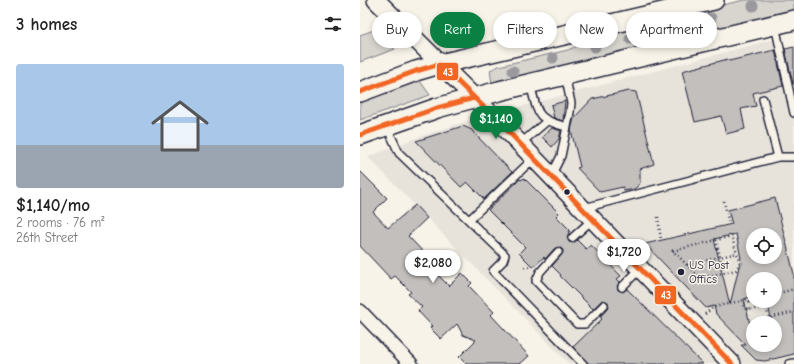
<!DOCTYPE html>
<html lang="en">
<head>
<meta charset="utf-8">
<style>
  body { margin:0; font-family:"Comic Neue",sans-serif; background:#f2f2f2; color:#222; height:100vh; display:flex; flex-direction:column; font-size:15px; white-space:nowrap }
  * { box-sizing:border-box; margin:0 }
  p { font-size:13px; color:#767676 }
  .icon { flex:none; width:22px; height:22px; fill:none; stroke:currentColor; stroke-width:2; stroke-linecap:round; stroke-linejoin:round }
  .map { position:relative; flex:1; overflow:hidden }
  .drawer { display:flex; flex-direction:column; background:#fff; width:360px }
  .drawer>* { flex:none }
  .banner { position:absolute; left:12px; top:12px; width:362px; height:36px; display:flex; gap:8px }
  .tools { position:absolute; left:386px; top:228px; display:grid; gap:8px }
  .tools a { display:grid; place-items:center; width:36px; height:36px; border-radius:50%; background:#fff; box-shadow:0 2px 6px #0003; font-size:20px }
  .price { position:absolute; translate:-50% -34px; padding:0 9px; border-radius:14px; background:#fff; color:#222; font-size:13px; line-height:26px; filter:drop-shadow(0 1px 2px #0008) }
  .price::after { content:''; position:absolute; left:50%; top:24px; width:12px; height:9px; margin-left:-6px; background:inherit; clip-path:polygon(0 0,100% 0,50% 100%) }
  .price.current { background:#0b8043; color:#fff }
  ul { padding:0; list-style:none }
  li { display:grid; align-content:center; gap:8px; height:212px; padding:0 16px }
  li span { display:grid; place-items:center; height:124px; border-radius:4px; color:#555 }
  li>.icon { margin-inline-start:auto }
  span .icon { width:72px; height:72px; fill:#fffc; stroke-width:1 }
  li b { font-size:17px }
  h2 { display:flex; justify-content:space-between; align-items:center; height:48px; padding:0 16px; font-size:17px }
  .tag { padding:0 14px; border-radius:18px; background:#fff; box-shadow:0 2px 6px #0003; font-size:14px; line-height:36px }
  .tag.current { background:#0b8043; color:#fff }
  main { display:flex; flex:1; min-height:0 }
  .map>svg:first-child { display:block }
  .built { fill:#e7e3db; fill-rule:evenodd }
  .green { fill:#d8d5cf; stroke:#7d7c85 }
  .building { fill:#c2bfbd; stroke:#22223b; fill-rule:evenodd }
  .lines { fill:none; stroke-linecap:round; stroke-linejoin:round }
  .service-casing { stroke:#22223b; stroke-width:10 }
  .minor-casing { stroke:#22223b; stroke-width:16 }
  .tertiary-casing { stroke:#22223b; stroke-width:20 }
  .secondary-casing { stroke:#22223b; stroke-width:22 }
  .path { stroke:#22223b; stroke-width:2.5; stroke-dasharray:1 3; stroke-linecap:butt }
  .service { stroke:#f7f3e8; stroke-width:7 }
  .minor { stroke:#f7f3e8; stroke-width:13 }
  .tertiary { stroke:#f7f3e8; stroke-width:17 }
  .secondary { stroke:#f7f3e8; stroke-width:19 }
  .bus-1-casing { stroke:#f7f3e8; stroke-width:8 }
  .bus-1 { stroke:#f26522; stroke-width:5 }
  .tree { fill:#9b999d }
  .bus-dot { fill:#22223b; stroke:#f7f3e8; stroke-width:1.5 }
  .labels { text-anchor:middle; stroke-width:3; stroke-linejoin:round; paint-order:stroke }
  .poi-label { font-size:12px; fill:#22223b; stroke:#f7f3e8; text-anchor:start }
  .line-badge { stroke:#f7f3e8; stroke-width:1.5 }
  .badge-label { font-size:11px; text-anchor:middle; font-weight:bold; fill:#fff }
</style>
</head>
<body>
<main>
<section class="drawer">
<h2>3 homes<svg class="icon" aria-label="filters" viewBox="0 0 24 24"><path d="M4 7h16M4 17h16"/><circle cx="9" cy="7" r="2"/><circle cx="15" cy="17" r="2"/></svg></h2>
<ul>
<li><span style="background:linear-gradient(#a9c7e8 65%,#9aa5b1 0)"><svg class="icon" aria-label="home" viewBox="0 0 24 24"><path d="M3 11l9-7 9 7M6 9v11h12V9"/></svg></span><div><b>$1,140/mo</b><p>2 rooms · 76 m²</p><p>26th Street</p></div></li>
</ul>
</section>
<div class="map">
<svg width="434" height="364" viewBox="0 0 434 364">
  <rect width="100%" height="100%" fill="#f7f3e8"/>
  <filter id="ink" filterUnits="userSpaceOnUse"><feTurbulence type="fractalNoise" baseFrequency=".025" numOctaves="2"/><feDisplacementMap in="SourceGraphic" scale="8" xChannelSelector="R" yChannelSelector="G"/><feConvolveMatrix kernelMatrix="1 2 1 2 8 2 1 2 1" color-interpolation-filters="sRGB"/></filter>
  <g filter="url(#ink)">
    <path class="built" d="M 418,38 L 434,105 L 434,364 L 209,364 L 8,157 L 56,138 L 110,120 ZM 393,235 L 415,235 L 415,257 L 393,257 ZM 393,279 L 415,279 L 415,301 L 393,301 ZM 393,323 L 415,323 L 415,345 L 393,345 Z"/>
    <path class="green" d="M 384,0 L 434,0 L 434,13 L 132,84 L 130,70 L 139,66 L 208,50 L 252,31 Z
      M 14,30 L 35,49 L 0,62 L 0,35 Z
      M 60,81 L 70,95 L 0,120 L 0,102 Z"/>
    <path class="building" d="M 434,47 L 434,84 L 433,84 L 425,49 Z
      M 415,50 L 423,86 L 393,93 L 396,106 L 381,109 L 385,129 L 366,134 L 361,116 L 335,122 L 322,71 L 368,59 L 369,61 Z
      M 269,91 L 276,92 L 294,164 L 280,169 L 280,183 L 275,189 L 264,191 L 263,187 L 240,192 L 217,168 L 220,167 L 211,130 L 214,118 L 232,99 Z
      M 205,101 L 203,121 L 194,118 L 191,105 Z
      M 103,126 L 112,130 L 113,132 L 152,172 L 124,199 L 107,182 L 101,187 L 56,141 Z
      M 192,128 L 201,131 L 199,139 L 192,147 L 182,137 Z
      M 0,171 L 27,198 L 13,212 L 28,228 L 55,205 L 67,218 L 48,236 L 67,256 L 71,251 L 80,260 L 71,268 L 89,286 L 102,273 L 112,283 L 109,286 L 134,312 L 131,315 L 169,356 L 160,364 L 106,364 L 99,357 L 116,340 L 103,335 L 97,324 L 81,339 L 70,328 L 72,326 L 58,311 L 62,307 L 48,294 L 51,292 L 35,276 L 31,279 L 0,246 Z
      M 164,178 L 199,213 L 196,216 L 210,230 L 207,237 L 209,242 L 213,243 L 217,240 L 226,249 L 231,245 L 261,276 L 257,279 L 260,282 L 257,286 L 258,290 L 263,292 L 267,289 L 343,364 L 230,364 L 227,362 L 213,347 L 242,319 L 240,317 L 249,307 L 248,302 L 242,300 L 233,309 L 200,276 L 201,275 L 192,266 L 203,253 L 203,250 L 199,247 L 195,248 L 185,259 L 184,257 L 173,267 L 159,253 L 165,247 L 128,210 L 160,179 L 161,180 Z
      M 415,198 L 434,274 L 434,354 L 405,361 L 396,360 L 381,345 L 386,345 L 356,314 L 354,306 L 346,308 L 285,244 L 372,224 L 368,210 ZM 376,234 L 381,258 L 370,305 L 354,239 ZM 393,235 L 415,235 L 415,257 L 393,257 ZM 393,279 L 415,279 L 415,301 L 407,301 L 412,323 L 415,323 L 415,345 L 393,345 L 393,323 L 390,324 L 384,299 L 393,296 Z"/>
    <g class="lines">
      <defs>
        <path id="service" d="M 415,25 L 434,113
          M 170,83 C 178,114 175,119 207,127
          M 27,127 L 39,153 L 145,255 L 143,261 L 133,271 L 223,364
          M 160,144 L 187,121
          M 418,157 L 434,157
          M 191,176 L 201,156 L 210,112 L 211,103 L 205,75
          M 224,208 L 418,157 L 403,99
          M 109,220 L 174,158
          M 212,238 L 232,220
          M 198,252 L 180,272 L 176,281 L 217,324 L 225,324 L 244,305
          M 262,287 L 280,269
          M 429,364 L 434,363"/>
        <path id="minor" d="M 0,311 L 51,364"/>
        <path id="tertiary" d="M 16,0 L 143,126 L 372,364"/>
        <path id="secondary" d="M 0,92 L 56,71 L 80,64 L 354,0
          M 0,135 L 77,108 L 139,91 L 434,20"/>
      </defs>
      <use href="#service" class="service-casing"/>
      <use href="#minor" class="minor-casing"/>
      <use href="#tertiary" class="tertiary-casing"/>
      <use href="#secondary" class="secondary-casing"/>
      <path class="path" d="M 364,201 L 369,224
        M 298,217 L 301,240
        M 371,235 L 380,263 L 383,263
        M 356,240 L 364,273
        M 312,250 L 340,278 L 376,270 L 380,263
        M 313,251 L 372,236
        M 327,265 L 377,253
        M 164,267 L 171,268
        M 415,294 L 434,289
        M 393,301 L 383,304 L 384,309 L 388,308 L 388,310 L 406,307
        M 404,301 L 409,318 L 434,312
        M 345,314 L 354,307 L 393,298"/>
      <use href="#service" class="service"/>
      <use href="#minor" class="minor"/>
      <use href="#tertiary" class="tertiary"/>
      <use href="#secondary" class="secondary"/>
      <defs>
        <path id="bus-1" d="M 0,92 L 56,71 L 80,64 L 143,126 L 372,364
          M 0,135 L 77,108 L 114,98"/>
      </defs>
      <use href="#bus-1" class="bus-1-casing"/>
      <use href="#bus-1" class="bus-1"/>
    </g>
    <g class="tree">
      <circle cx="393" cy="6" r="5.5"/>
      <circle cx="351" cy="18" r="5.5"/>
      <circle cx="308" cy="28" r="5.5"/>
      <circle cx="270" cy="39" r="5.5"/>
      <circle cx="235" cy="47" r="5.5"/>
      <circle cx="193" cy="58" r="5.5"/>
      <circle cx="153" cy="71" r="5.5"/>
    </g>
  </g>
  <g class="bus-dot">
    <circle cx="207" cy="192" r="3.5"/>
    <circle cx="321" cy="272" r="4"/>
  </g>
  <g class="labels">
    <g class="poi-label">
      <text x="329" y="269">US Post<tspan x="329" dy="14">Offics</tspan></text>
    </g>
  </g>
  <g class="line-badge">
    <rect x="76" y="62" width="23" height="19" rx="4" fill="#f26522"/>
    <rect x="294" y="285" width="23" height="20" rx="4" fill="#f26522"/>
  </g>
  <g class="badge-label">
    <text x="88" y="76">43</text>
    <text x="306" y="299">43</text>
  </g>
</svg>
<div class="tools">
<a><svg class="icon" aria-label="locate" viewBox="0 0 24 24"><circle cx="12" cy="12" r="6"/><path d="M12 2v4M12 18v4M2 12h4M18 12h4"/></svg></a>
<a>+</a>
<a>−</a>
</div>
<b class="price current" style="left:136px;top:140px">$1,140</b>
<b class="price" style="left:264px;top:273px">$1,720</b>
<b class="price" style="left:73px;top:284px">$2,080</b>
<div class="banner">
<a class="tag">Buy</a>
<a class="tag current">Rent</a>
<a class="tag">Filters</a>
<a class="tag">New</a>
<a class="tag">Apartment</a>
</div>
</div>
</main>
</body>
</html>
